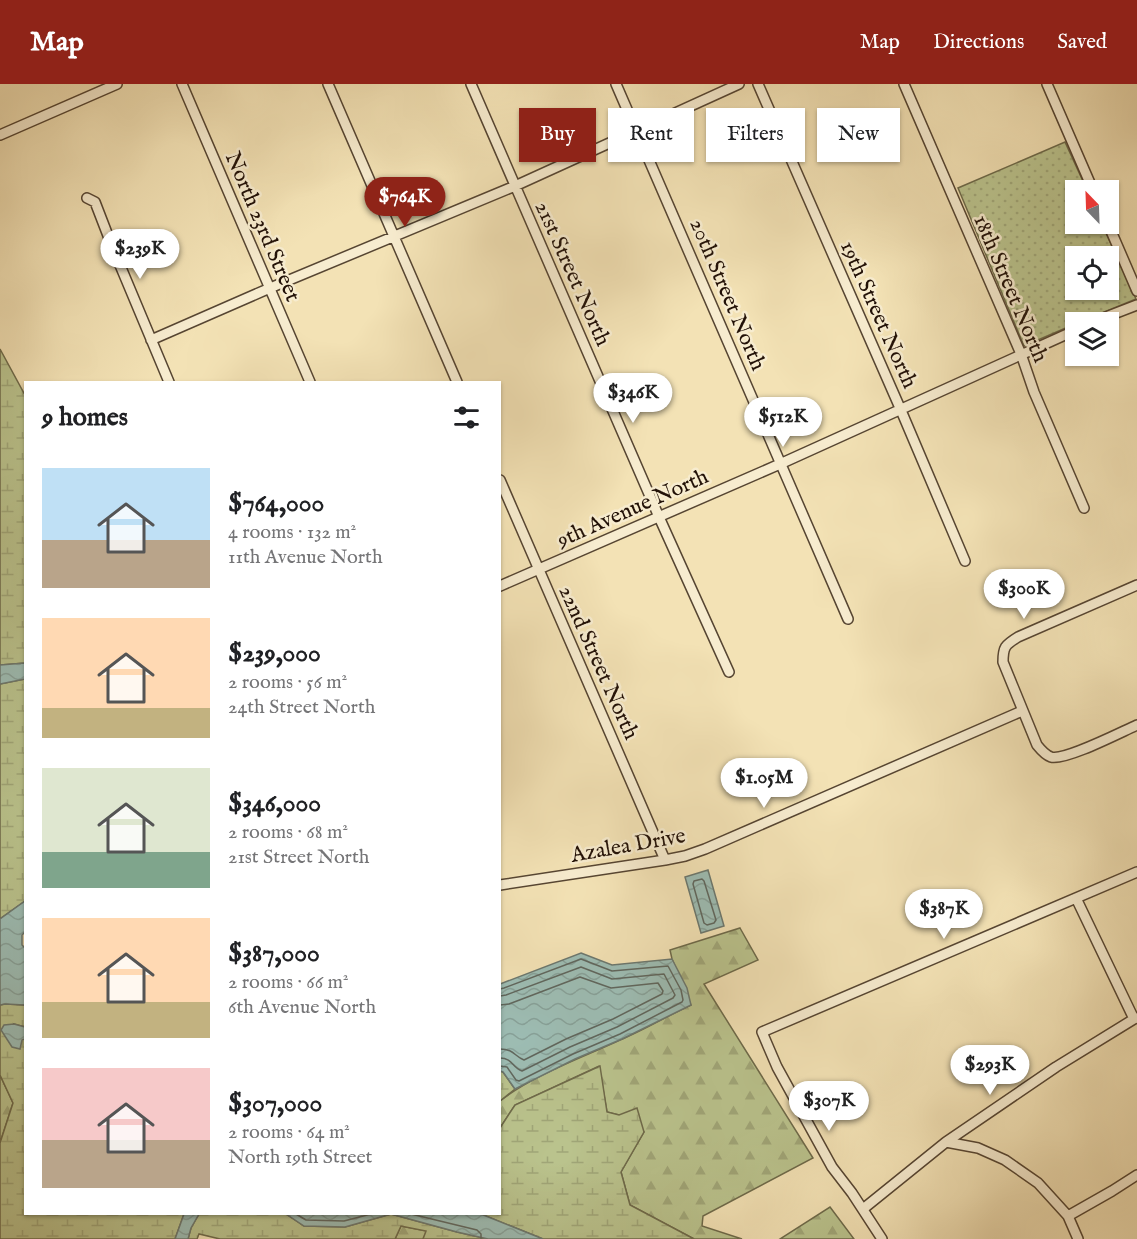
<!DOCTYPE html>
<html lang="en">
<head>
<meta charset="utf-8">
<style>
  body { margin:0; font-family:"IM FELL English",serif; background:#f6f6f6; color:#202124; height:100vh; display:flex; flex-direction:column; font-size:22px; white-space:nowrap }
  * { box-sizing:border-box; margin:0 }
  p { font-size:20px; color:#757577 }
  .icon { flex:none; width:33px; height:33px; fill:none; stroke:currentColor; stroke-width:2; stroke-linecap:round; stroke-linejoin:round }
  .map { position:relative; flex:1; overflow:hidden }
  .side { position:absolute; left:24px; top:297px; width:477px; height:834px; display:flex; flex-direction:column; background:#fff; border-radius:0px; box-shadow:0 2px 4px #0004 }
  .side>* { flex:none }
  .guide { position:absolute; left:519px; top:24px; width:528px; height:54px; display:flex; gap:12px }
  .needle { width:39px; rotate:337deg }
  .tools { position:absolute; left:1065px; top:96px; display:grid; gap:12px }
  .tools a { display:grid; place-items:center; width:54px; height:54px; border-radius:0px; background:#fff; box-shadow:0 2px 4px #0004; font-size:30px }
  .price { position:absolute; translate:-50% -51px; padding:0 14px; border-radius:21px; background:#fff; color:#222; font-size:20px; line-height:39px; filter:drop-shadow(0 2px 3px #0008) }
  .price::after { content:''; position:absolute; left:50%; top:36px; width:18px; height:14px; margin-left:-9px; background:inherit; clip-path:polygon(0 0,100% 0,50% 100%) }
  .price.current { background:#8f2418; color:#fff }
  ul { padding:0; list-style:none }
  li { display:flex; align-items:center; gap:18px; height:150px; padding:0 18px }
  li span { display:grid; place-items:center; flex:none; width:168px; height:120px; border-radius:0px; color:#555 }
  li>.icon { margin-inline-start:auto }
  span .icon { width:72px; height:72px; fill:#fffc; stroke-width:1 }
  li b { font-size:26px }
  h2 { display:flex; justify-content:space-between; align-items:center; height:72px; padding:0 18px; font-size:26px }
  .tag { padding:0 21px; border-radius:0px; background:#fff; box-shadow:0 2px 4px #0004; font-size:21px; line-height:54px }
  .tag.current { background:#8f2418; color:#fff }
  header { display:flex; align-items:center; gap:36px; box-sizing:border-box; height:84px; padding:0 30px; background:#8f2418; color:#fff }
  header strong { font-size:28px }
  nav { display:flex; gap:33px; margin-inline-start:auto; font-size:21px }
  .map>svg:first-child { display:block }
  .grass { fill:url(#grass-dots); stroke:#6e6a4a; stroke-width:1.5; fill-rule:evenodd }
  .forest { fill:url(#forest-firs); stroke:#6e6a4a; stroke-width:1.5 }
  .wetland { fill:url(#wetland-marsh); stroke:#6e6a4a; stroke-width:1.5 }
  .water { fill:url(#water-waves); stroke:#6c786f; stroke-width:1.5 }
  .lines { fill:none; stroke-linecap:round; stroke-linejoin:round }
  .shore { stroke:#60675e; stroke-width:1.5 }
  .minor-casing { stroke:#564532; stroke-width:12 }
  .minor { stroke:#f7eccf; stroke-width:9 }
  .labels { text-anchor:middle; stroke-width:5; stroke-linejoin:round; paint-order:stroke }
  .street-label { font-size:22px; fill:#221107; stroke:#f7eccf }
</style>
</head>
<body>
<header>
<strong>Map</strong>
<nav><a>Map</a><a>Directions</a><a>Saved</a></nav>
</header>
<div class="map">
<svg width="1137" height="1155" viewBox="0 0 1137 1155">
  <defs>
    <pattern id="grass-dots" width="8" height="8" patternUnits="userSpaceOnUse" patternTransform="scale(1.5)"><rect width="8" height="8" fill="#bac38d"/><path d="M2 2h.1M6 6h.1" fill="none" stroke="#a0a678" stroke-width="1.8" stroke-linecap="round"/></pattern>
    <pattern id="forest-firs" width="22" height="20" patternUnits="userSpaceOnUse" patternTransform="scale(1.5)"><rect width="22" height="20" fill="#bac38d"/><path d="M5 1l3.5 6h-7zM16 11l3.5 6h-7z" fill="#a0a678"/></pattern>
    <pattern id="wetland-marsh" width="20" height="14" patternUnits="userSpaceOnUse" patternTransform="scale(1.5)"><rect width="20" height="14" fill="#bac38d"/><path d="M1 5h8M5 5V1M11 12h8M15 12V8" fill="none" stroke="#a0a678"/></pattern>
    <pattern id="water-waves" width="16" height="10" patternUnits="userSpaceOnUse" patternTransform="scale(1.5)"><rect width="16" height="10" fill="#9dbdb4"/><path d="M0 5q4-4 8 0t8 0" fill="none" stroke="#87a199"/></pattern>
  </defs>
  <rect width="100%" height="100%" fill="#f3e2b5"/>
  <filter id="stains"><feTurbulence type="fractalNoise" baseFrequency=".00333" numOctaves="4"/><feColorMatrix values="0 0 0 0 .2 0 0 0 0 .09 0 0 0 0 .02 0 0 0 .5 -.17"/></filter>
  <radialGradient id="worn" r=".72"><stop offset=".6" stop-color="#630" stop-opacity="0"/><stop offset="1" stop-color="#630" stop-opacity=".3"/></radialGradient>
  <path class="grass" d="M 1065,58 L 1087,106 L 1076,106 L 1076,140 L 1102,140 L 1136,215 L 1080,238 L 1076,238 L 1075,240 L 1024,262 L 958,104 ZM 1076,172 L 1108,172 L 1108,206 L 1076,206 Z"/>
  <path class="forest" d="M 740,844 L 758,876 L 704,900 L 813,1074 L 703,1132 L 702,1142 L 742,1155 L 694,1155 L 630,1121 L 621,1088 L 644,1048 L 619,1031 L 607,1028 L 599,982 L 515,1021 L 500,1044 L 500,1017 C 535,990 579,975 620,956 C 644,946 667,932 691,921 L 672,875 L 670,866 Z
    M 0,991 L 13,1019 L 0,1059 Z
    M 830,1123 L 854,1155 L 780,1155 Z
    M 401,1142 L 427,1147 L 423,1155 L 395,1155 Z"/>
  <path class="wetland" d="M 0,265 L 26,313 L 25,579 L 0,581 Z
    M 25,595 L 25,817 L 0,835 L 0,600 Z
    M 5,920 L 26,921 L 25,943 L 14,940 L 22,955 L 25,955 L 26,1130 L 184,1130 L 175,1155 L 0,1155 L 0,1059 L 13,1019 L 0,991 L 0,921 Z
    M 600,982 L 607,1028 L 619,1031 L 637,1024 L 644,1048 L 621,1088 L 630,1121 L 694,1155 L 543,1155 L 481,1130 L 500,1130 L 500,1044 L 515,1021 Z
    M 500,987 L 503,988 L 515,1005 L 500,1017 Z
    M 199,1130 L 286,1130 L 304,1142 L 345,1143 L 391,1130 L 457,1148 L 488,1155 L 423,1155 L 426,1147 L 401,1142 L 395,1155 L 220,1155 L 199,1150 L 197,1155 L 188,1155 L 191,1144 Z"/>
  <path class="water" d="M 25,579 L 25,595 L 0,600 L 0,581 Z
    M 708,786 L 724,842 L 701,849 L 685,793 Z
    M 25,817 L 25,848 L 22,851 L 22,861 L 25,864 L 25,921 L 5,920 L 0,921 L 0,835 Z
    M 581,869 L 612,881 L 672,875 L 687,904 L 691,921 L 622,955 L 575,975 L 515,1005 L 503,988 L 500,987 L 500,900 Z
    M 14,940 L 25,943 L 25,955 L 22,956 L 20,965 L 12,963 L 1,946 L 4,941 Z
    M 184,1130 L 199,1130 L 191,1144 L 188,1155 L 175,1155 Z
    M 286,1130 L 481,1130 L 543,1155 L 488,1155 L 457,1148 L 391,1130 L 345,1143 L 304,1142 Z"/>
  <g class="lines">
    <path class="shore" d="M 702,795 L 704,797 L 716,836 L 714,839 L 707,841 L 704,839 L 693,800 L 694,797 Z
      M 500,905 L 504,904 L 581,875 L 612,887 L 668,882 L 681,906 L 683,916 L 682,918 L 620,950 L 573,970 L 519,997 L 516,996 L 507,983 L 500,982
      M 500,912 L 506,911 L 581,883 L 612,895 L 664,890 L 675,911 L 673,914 L 617,943 L 570,963 L 522,987 C 512,984 513,974 500,974
      M 500,921 L 509,920 L 580,893 L 611,904 L 658,899 L 663,907 L 662,910 L 613,935 L 566,955 L 524,976 C 514,972 514,965 500,965
      M 296,1130 L 306,1136 L 344,1137 L 371,1130
      M 411,1130 L 477,1146 L 481,1150 L 481,1155"/>
    <defs>
      <path id="minor" d="M 182,0 L 310,298
        M 328,0 L 457,298
        M 471,0 L 659,433 L 729,588
        M 616,0 L 848,535
        M 758,0 L 900,324 L 965,477
        M 904,0 L 1021,270 L 1034,308 L 1084,424
        M 1047,0 L 1093,106
        M 0,51 L 117,0
        M 87,114 L 95,118 L 112,162 L 169,298
        M 1108,140 L 1137,207
        M 1093,238 L 1137,221
        M 151,256 L 270,204 L 515,102 L 739,0
        M 500,396 L 665,776
        M 1137,501 L 1018,553 C 1005,561 1003,563 1003,578 L 1037,661 C 1041,666 1045,671 1051,673 C 1065,677 1121,648 1137,641
        M 500,502 L 780,380 L 1076,246
        M 500,801 L 665,776 L 685,772 L 705,765 L 1022,627
        M 1076,814 L 1134,935
        M 946,1058 L 978,1064 L 1005,1076 L 1038,1099 L 1068,1132 L 1078,1155
        M 863,1125 L 946,1058 L 1056,983 L 1134,935 L 1137,934
        M 1068,1132 L 1112,1107 L 1137,1091
        M 882,1155 L 852,1109 L 832,1083 L 777,983 L 762,948 L 1137,788"/>
    </defs>
    <use href="#minor" class="minor-casing"/>
    <use href="#minor" class="minor"/>
  </g>
  <g class="labels">
    <g class="street-label">
      <text transform="translate(264 142) rotate(67)" y="8">North 23rd Street</text>
      <text transform="translate(574 189) rotate(66)" y="8">21st Street North</text>
      <text transform="translate(1012 204) rotate(67)" y="8">18th Street North</text>
      <text transform="translate(729 210) rotate(67)" y="8">20th Street North</text>
      <text transform="translate(880 230) rotate(66)" y="8">19th Street North</text>
      <text transform="translate(632 423) rotate(-24)" y="8">9th Avenue North</text>
      <text transform="translate(600 578) rotate(66)" y="8">22nd Street North</text>
      <text transform="translate(628 760) rotate(-10)" y="8">Azalea Drive</text>
    </g>
  </g>
  <rect width="100%" height="100%" filter="url(#stains)"/>
  <rect width="100%" height="100%" fill="url(#worn)"/>
</svg>
<div class="tools">
<a><svg class="needle" viewBox="-14 -14 28 28"><path d="M0-13l5 13h-10z" fill="#e53935"/><path d="M0 13l5-13h-10z" fill="#757577"/></svg></a>
<a><svg class="icon" aria-label="locate" viewBox="0 0 24 24"><circle cx="12" cy="12" r="6"/><path d="M12 2v4M12 18v4M2 12h4M18 12h4"/></svg></a>
<a><svg class="icon" aria-label="layers" viewBox="0 0 24 24"><path d="M12 4l9 5-9 5-9-5zM3 14l9 5 9-5"/></svg></a>
</div>
<b class="price current" style="left:405px;top:144px">$764K</b>
<b class="price" style="left:140px;top:196px">$239K</b>
<b class="price" style="left:633px;top:340px">$346K</b>
<b class="price" style="left:783px;top:364px">$512K</b>
<b class="price" style="left:1024px;top:536px">$300K</b>
<b class="price" style="left:764px;top:725px">$1.05M</b>
<b class="price" style="left:944px;top:856px">$387K</b>
<b class="price" style="left:990px;top:1012px">$293K</b>
<b class="price" style="left:829px;top:1048px">$307K</b>
<div class="guide">
<a class="tag current">Buy</a>
<a class="tag">Rent</a>
<a class="tag">Filters</a>
<a class="tag">New</a>
</div>
<section class="side">
<h2>9 homes<svg class="icon" aria-label="filters" viewBox="0 0 24 24"><path d="M4 7h16M4 17h16"/><circle cx="9" cy="7" r="2"/><circle cx="15" cy="17" r="2"/></svg></h2>
<ul>
<li><span style="background:linear-gradient(#bfe0f5 60%,#b9a48a 0)"><svg class="icon" aria-label="home" viewBox="0 0 24 24"><path d="M3 11l9-7 9 7M6 9v11h12V9"/></svg></span><div><b>$764,000</b><p>4 rooms · 132 m²</p><p>11th Avenue North</p></div></li>
<li><span style="background:linear-gradient(#ffd9b3 75%,#c2b280 0)"><svg class="icon" aria-label="home" viewBox="0 0 24 24"><path d="M3 11l9-7 9 7M6 9v11h12V9"/></svg></span><div><b>$239,000</b><p>2 rooms · 56 m²</p><p>24th Street North</p></div></li>
<li><span style="background:linear-gradient(#dfe7d0 70%,#7fa58c 0)"><svg class="icon" aria-label="home" viewBox="0 0 24 24"><path d="M3 11l9-7 9 7M6 9v11h12V9"/></svg></span><div><b>$346,000</b><p>2 rooms · 68 m²</p><p>21st Street North</p></div></li>
<li><span style="background:linear-gradient(#ffd9b3 70%,#c2b280 0)"><svg class="icon" aria-label="home" viewBox="0 0 24 24"><path d="M3 11l9-7 9 7M6 9v11h12V9"/></svg></span><div><b>$387,000</b><p>2 rooms · 66 m²</p><p>6th Avenue North</p></div></li>
<li><span style="background:linear-gradient(#f6c9c9 60%,#b9a48a 0)"><svg class="icon" aria-label="home" viewBox="0 0 24 24"><path d="M3 11l9-7 9 7M6 9v11h12V9"/></svg></span><div><b>$307,000</b><p>2 rooms · 64 m²</p><p>North 19th Street</p></div></li>
</ul>
</section>
</div>
</body>
</html>
